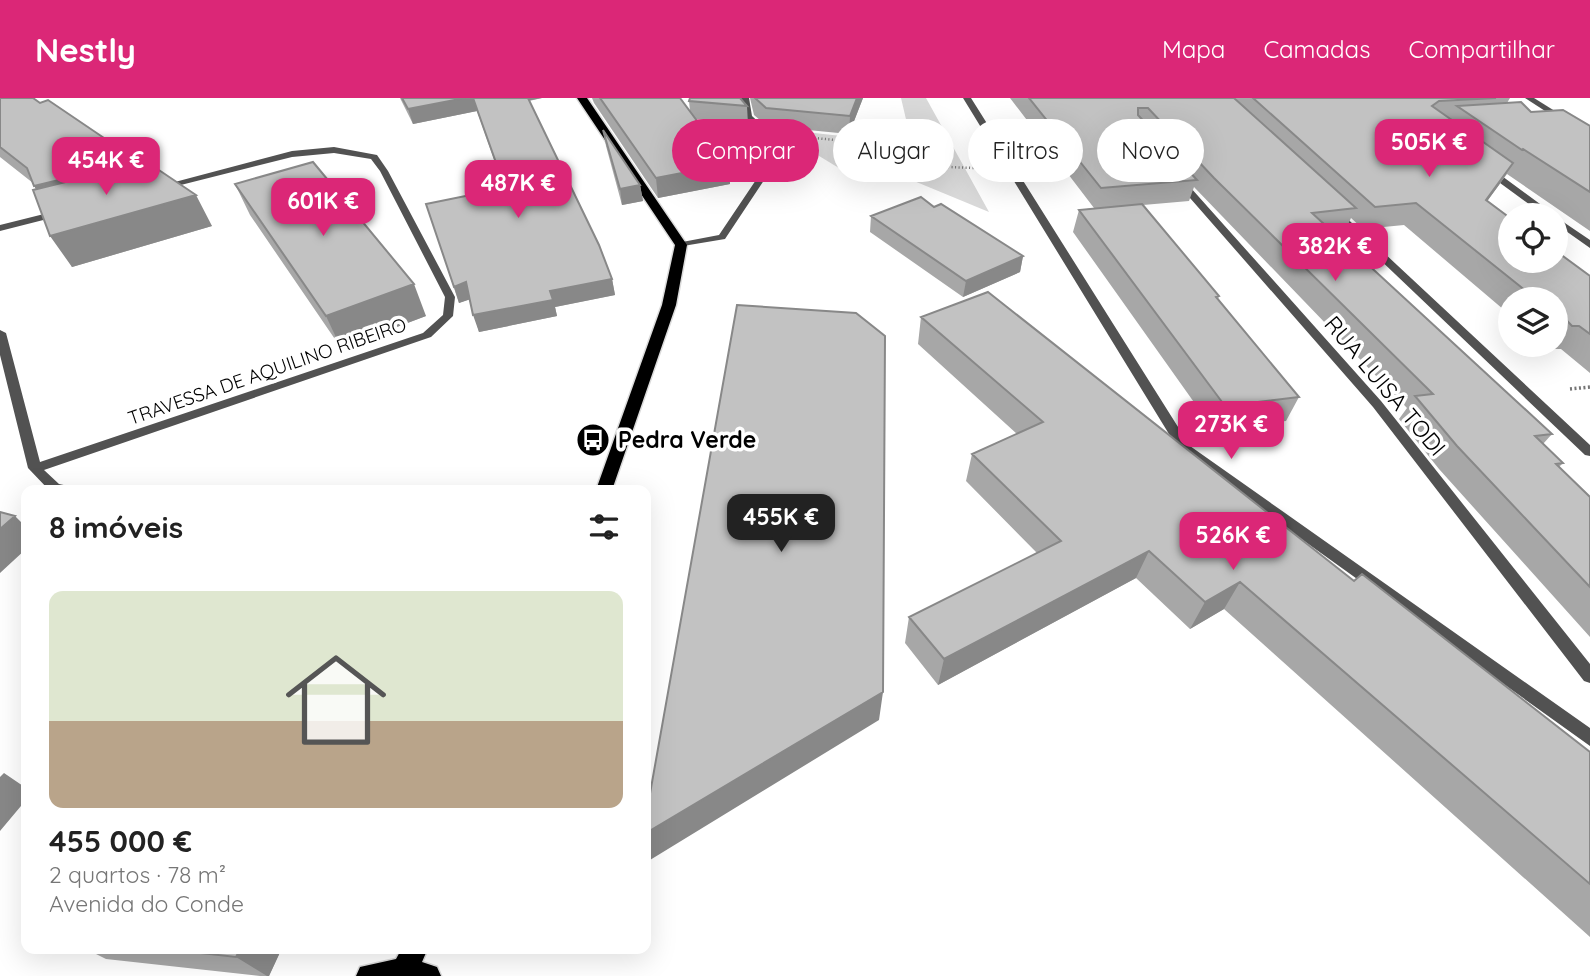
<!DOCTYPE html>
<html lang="pt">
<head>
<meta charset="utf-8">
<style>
  body { margin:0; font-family:Quicksand,sans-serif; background:#f6f6f6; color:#222; height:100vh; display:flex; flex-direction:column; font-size:26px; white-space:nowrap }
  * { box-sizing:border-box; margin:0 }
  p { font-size:23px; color:#767676 }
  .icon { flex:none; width:38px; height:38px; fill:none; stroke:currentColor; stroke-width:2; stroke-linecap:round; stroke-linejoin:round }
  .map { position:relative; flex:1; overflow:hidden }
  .panel { position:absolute; left:21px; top:387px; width:630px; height:469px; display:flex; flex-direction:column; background:#fff; border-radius:14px; box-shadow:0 7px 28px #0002 }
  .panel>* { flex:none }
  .guide { position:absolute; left:672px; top:21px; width:665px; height:63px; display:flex; gap:14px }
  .tools { position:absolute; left:1498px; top:105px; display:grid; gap:14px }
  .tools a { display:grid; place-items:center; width:70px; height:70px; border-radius:50%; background:#fff; box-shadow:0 7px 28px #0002; font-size:35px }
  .price { position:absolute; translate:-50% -60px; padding:0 16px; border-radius:14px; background:#db2777; color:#fff; font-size:23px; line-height:46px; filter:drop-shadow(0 2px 4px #0008) }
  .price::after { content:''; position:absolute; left:50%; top:42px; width:21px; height:16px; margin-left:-10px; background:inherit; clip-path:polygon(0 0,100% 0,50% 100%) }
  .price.current { background:#222; color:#fff }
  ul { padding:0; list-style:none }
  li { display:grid; align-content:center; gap:14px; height:371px; padding:0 28px }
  li span { display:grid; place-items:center; height:217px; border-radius:14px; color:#555 }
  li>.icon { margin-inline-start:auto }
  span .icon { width:126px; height:126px; fill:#fffc; stroke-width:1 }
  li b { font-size:30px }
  h2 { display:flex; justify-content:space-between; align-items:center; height:84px; padding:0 28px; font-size:30px }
  .chip { padding:0 24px; border-radius:32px; background:#fff; box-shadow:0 7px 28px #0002; font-size:24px; line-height:63px }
  .chip.current { background:#db2777; color:#fff }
  header { display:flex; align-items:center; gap:42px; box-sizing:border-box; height:98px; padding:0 35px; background:#db2777; color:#fff }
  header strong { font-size:33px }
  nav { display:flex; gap:38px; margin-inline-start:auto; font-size:24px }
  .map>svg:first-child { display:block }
  .green { fill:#d9d9d9 }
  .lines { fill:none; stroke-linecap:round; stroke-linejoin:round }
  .primary-casing { stroke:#dbdbdb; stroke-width:3 }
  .path-far1 { stroke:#747474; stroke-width:2.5; stroke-dasharray:1 2.5; stroke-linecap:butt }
  .path { stroke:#747474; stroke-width:3.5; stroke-dasharray:2 2.5; stroke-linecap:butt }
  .minor { fill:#525252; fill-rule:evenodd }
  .tertiary { fill:#525252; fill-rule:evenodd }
  .primary { fill:#000; fill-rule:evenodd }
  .wall { fill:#a7a7a7 }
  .shaded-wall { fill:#888 }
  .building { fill:#c2c2c2; stroke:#888; stroke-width:2 }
  .labels { text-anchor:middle; stroke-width:7; stroke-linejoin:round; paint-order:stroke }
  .far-street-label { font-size:19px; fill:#000; stroke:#fff }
  .street-label { font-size:23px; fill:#000; stroke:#fff }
  .poi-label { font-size:23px; font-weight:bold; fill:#000; stroke:#fff; text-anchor:start }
</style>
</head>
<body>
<header>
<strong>Nestly</strong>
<nav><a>Mapa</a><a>Camadas</a><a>Compartilhar</a></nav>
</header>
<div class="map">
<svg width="1590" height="878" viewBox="0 0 1590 878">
  <rect width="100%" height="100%" fill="#fff"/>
  <path class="green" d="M 901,0 L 926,0 L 989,114 L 885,71 L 857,81 L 801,47 L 796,52 L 778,31 L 887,43 L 891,35 L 909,34 Z"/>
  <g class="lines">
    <defs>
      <path id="primary" d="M 577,0 L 587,0 L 687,147 L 676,207 L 612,392 L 596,392 L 662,207 L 675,147 Z
        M 402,850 L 428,850 L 422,864 L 437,869 L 441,878 L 356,878 L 360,869 L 396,861 Z"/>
    </defs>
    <use href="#primary" class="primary-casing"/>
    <path class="path-far1" d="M 804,39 L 856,44 L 859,54 L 906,55 L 949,69 L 974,70"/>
    <path class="path" d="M 1570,291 L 1590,289"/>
    <path class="minor" d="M 741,0 L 749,0 L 752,18 L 778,42 L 782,55 L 725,141 L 677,149 L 677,145 L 719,137 L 774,55 L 771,45 L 744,19 Z
      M 963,0 L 971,0 L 1190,348 L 1590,630 L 1590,648 L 1180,354 Z
      M 334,49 L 377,57 L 388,73 L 455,199 L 453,218 L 431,239 L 44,372 L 59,386 L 73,389 L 75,392 L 49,392 L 28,370 L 0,257 L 0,232 L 6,235 L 40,364 L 423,235 L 443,217 L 445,199 L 380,73 L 371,61 L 334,55 L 292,59 L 161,92 L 156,89 L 292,53 Z
      M 1485,70 L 1491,70 L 1555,117 L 1544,117 L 1485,74 Z
      M 1176,80 L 1182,80 L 1381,303 L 1590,566 L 1590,585 L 1584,583 L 1373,309 L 1176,84 Z
      M 60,112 L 65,115 L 63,117 L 0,133 L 0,127 Z
      M 1332,112 L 1338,112 L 1590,347 L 1590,358 L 1585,357 L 1332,116 Z
      M 1556,119 L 1590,142 L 1590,150 L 1556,126 Z"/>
    <path class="tertiary" d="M 1525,0 L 1534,0 L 1590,35 L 1590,42 Z"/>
    <use href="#primary" class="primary"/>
  </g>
  <path class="wall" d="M 0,0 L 140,66 L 212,128 L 72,169 L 33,85 L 0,59 Z
    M 400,0 L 542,0 L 529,3 L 612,181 L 615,197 L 555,209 L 557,218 L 479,234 L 470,201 L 459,205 L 426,106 L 504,90 L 477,13 L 413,26 Z
    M 592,0 L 680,0 L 690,13 L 689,3 L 741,2 L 747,8 L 748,26 L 696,21 L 729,66 L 730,86 L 658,100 L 594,5 Z
    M 750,0 L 863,0 L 849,36 L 767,28 L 754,17 Z
    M 1010,0 L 1510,0 L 1507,5 L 1531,14 L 1590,28 L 1590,133 L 1507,76 L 1487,103 L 1590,178 L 1590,275 L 1561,251 L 1554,251 L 1550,247 L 1556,247 L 1556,201 L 1510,201 L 1510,217 L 1404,127 L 1363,131 L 1351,120 L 1345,133 L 1333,134 L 1552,336 L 1543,346 L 1563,365 L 1559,369 L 1590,399 L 1590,539 L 1439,371 L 1399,321 L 1407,310 L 1194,89 L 1189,103 L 1143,107 L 1219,198 L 1218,201 L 1299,299 L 1286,323 L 1213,331 L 1073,134 L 1079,112 L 1094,110 Z
    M 603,32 L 640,87 L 643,103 L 622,107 L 606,48 Z
    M 235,86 L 426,218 L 341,250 L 250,117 Z
    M 934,109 L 1023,158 L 1020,174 L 963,199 L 870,134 L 871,118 Z
    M 921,219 L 1354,483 L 1590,654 L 1590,839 L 1224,511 L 1190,531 L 1136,480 L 938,587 L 905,545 L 909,519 L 1037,455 L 966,383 L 972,356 L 1017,336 L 918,246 Z
    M 84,850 L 282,850 L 269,878 L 260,878 L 106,861 Z"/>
  <path class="shaded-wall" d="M 465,0 L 473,0 L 477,13 L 413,26 L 408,11 Z
    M 525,0 L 542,0 L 526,3 Z
    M 857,0 L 863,0 L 849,36 L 850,18 Z
    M 138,63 L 152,86 L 50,112 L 34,88 Z
    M 1513,65 L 1499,87 L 1472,124 L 1486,102 Z
    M 729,66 L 730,86 L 658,100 L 656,80 Z
    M 640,87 L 643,103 L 622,107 L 620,91 Z
    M 196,97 L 212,128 L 72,169 L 50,138 Z
    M 1023,158 L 1020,174 L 963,199 L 966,183 Z
    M 612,181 L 615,197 L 555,209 L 557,218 L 479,234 L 473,217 L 550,193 Z
    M 466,184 L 471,201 L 459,205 L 454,189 Z
    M 414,186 L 426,218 L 341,250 L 326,218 Z
    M 15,418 L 26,429 L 26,451 L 0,475 L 0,431 Z
    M 1149,453 L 1136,480 L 938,587 L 944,561 Z
    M 1240,484 L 1224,511 L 1190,531 L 1205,504 Z
    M 883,594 L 879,622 L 650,762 L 646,748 L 646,735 Z
    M 4,675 L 26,690 L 26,702 L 0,733 L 0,679 Z
    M 241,850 L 282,850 L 269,878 L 267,878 L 236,859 Z"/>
  <path class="building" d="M 0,0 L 33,0 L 40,5 L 48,2 L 138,63 L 34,88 L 27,70 L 0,49 Z
    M 402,0 L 465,0 L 408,11 Z
    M 473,0 L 528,0 L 599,147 L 612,181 L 550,193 L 553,202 L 473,217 L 466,184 L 454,189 L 426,106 L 505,90 Z
    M 600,0 L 680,0 L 729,66 L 656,80 Z
    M 690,0 L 740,0 L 747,8 L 689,3 Z
    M 755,0 L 857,0 L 850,18 L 766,10 Z
    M 1029,0 L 1234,0 L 1356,110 L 1312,115 L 1552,336 L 1535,338 L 1563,365 L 1556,366 L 1590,399 L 1590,489 L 1457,348 L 1415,298 L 1433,296 L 1214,80 L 1148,10 L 1138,10 L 1138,17 L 1197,82 L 1101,90 Z
    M 1253,0 L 1496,0 L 1439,3 L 1432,8 L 1513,65 L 1486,102 L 1510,120 L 1510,163 L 1556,163 L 1556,153 L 1590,178 L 1590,236 L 1579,228 L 1572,228 L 1558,213 L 1556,213 L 1556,201 L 1536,201 L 1416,105 L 1375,109 Z
    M 1521,4 L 1531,14 L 1563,12 L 1590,28 L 1590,94 L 1523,51 L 1522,52 L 1457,8 Z
    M 603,32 L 640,87 L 620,91 Z
    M 147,64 L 196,97 L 50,138 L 33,92 Z
    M 313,64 L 414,186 L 326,218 L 235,86 Z
    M 921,99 L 934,109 L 941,106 L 1023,158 L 966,183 L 871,118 Z
    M 1142,106 L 1219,198 L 1216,199 L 1299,299 L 1225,308 L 1079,112 Z
    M 988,194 L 1354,483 L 1362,476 L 1590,654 L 1590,786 L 1240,484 L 1205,504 L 1149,453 L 944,561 L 909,519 L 1061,443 L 972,356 L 1043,324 L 921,219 Z
    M 737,207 L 856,215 L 885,238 L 883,594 L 646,735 L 646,718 Z
    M 0,414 L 15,418 L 0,431 Z
    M 156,850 L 241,850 L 236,859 Z"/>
  <defs>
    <symbol id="bus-disc" viewBox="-11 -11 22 22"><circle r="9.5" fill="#000" stroke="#fff"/><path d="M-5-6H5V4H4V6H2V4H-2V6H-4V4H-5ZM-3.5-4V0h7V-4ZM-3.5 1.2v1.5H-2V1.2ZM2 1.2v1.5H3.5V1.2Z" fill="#fff"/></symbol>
  </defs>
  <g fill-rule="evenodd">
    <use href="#bus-disc" x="574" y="323" width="38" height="38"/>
  </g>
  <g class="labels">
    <g class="far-street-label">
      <text transform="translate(267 273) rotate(-19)" y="7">TRAVESSA DE AQUILINO RIBEIRO</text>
    </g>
    <g class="street-label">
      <text transform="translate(1385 288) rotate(50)" y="8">RUA LUISA TODI</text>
    </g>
    <g class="poi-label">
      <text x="618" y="350">Pedra Verde</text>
    </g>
  </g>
</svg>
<div class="tools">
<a><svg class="icon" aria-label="locate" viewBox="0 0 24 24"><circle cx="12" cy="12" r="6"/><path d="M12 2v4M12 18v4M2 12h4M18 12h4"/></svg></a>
<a><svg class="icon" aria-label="layers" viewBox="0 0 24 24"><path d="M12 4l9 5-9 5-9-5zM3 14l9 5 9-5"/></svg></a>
</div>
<b class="price" style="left:1429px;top:81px">505K €</b>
<b class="price" style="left:106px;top:99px">454K €</b>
<b class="price" style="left:518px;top:122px">487K €</b>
<b class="price" style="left:323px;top:140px">601K €</b>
<b class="price" style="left:1335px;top:185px">382K €</b>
<b class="price" style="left:1231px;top:363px">273K €</b>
<b class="price current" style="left:781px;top:456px">455K €</b>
<b class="price" style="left:1233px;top:474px">526K €</b>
<div class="guide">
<a class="chip current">Comprar</a>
<a class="chip">Alugar</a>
<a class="chip">Filtros</a>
<a class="chip">Novo</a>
</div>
<section class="panel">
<h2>8 imóveis<svg class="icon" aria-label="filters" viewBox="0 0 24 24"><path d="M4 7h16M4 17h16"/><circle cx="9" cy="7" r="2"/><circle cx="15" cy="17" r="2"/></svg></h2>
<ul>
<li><span style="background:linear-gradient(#dfe7d0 60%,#b9a48a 0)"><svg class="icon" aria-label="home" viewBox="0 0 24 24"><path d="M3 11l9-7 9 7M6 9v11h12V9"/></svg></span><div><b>455 000 €</b><p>2 quartos · 78 m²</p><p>Avenida do Conde</p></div></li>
</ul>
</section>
</div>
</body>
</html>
